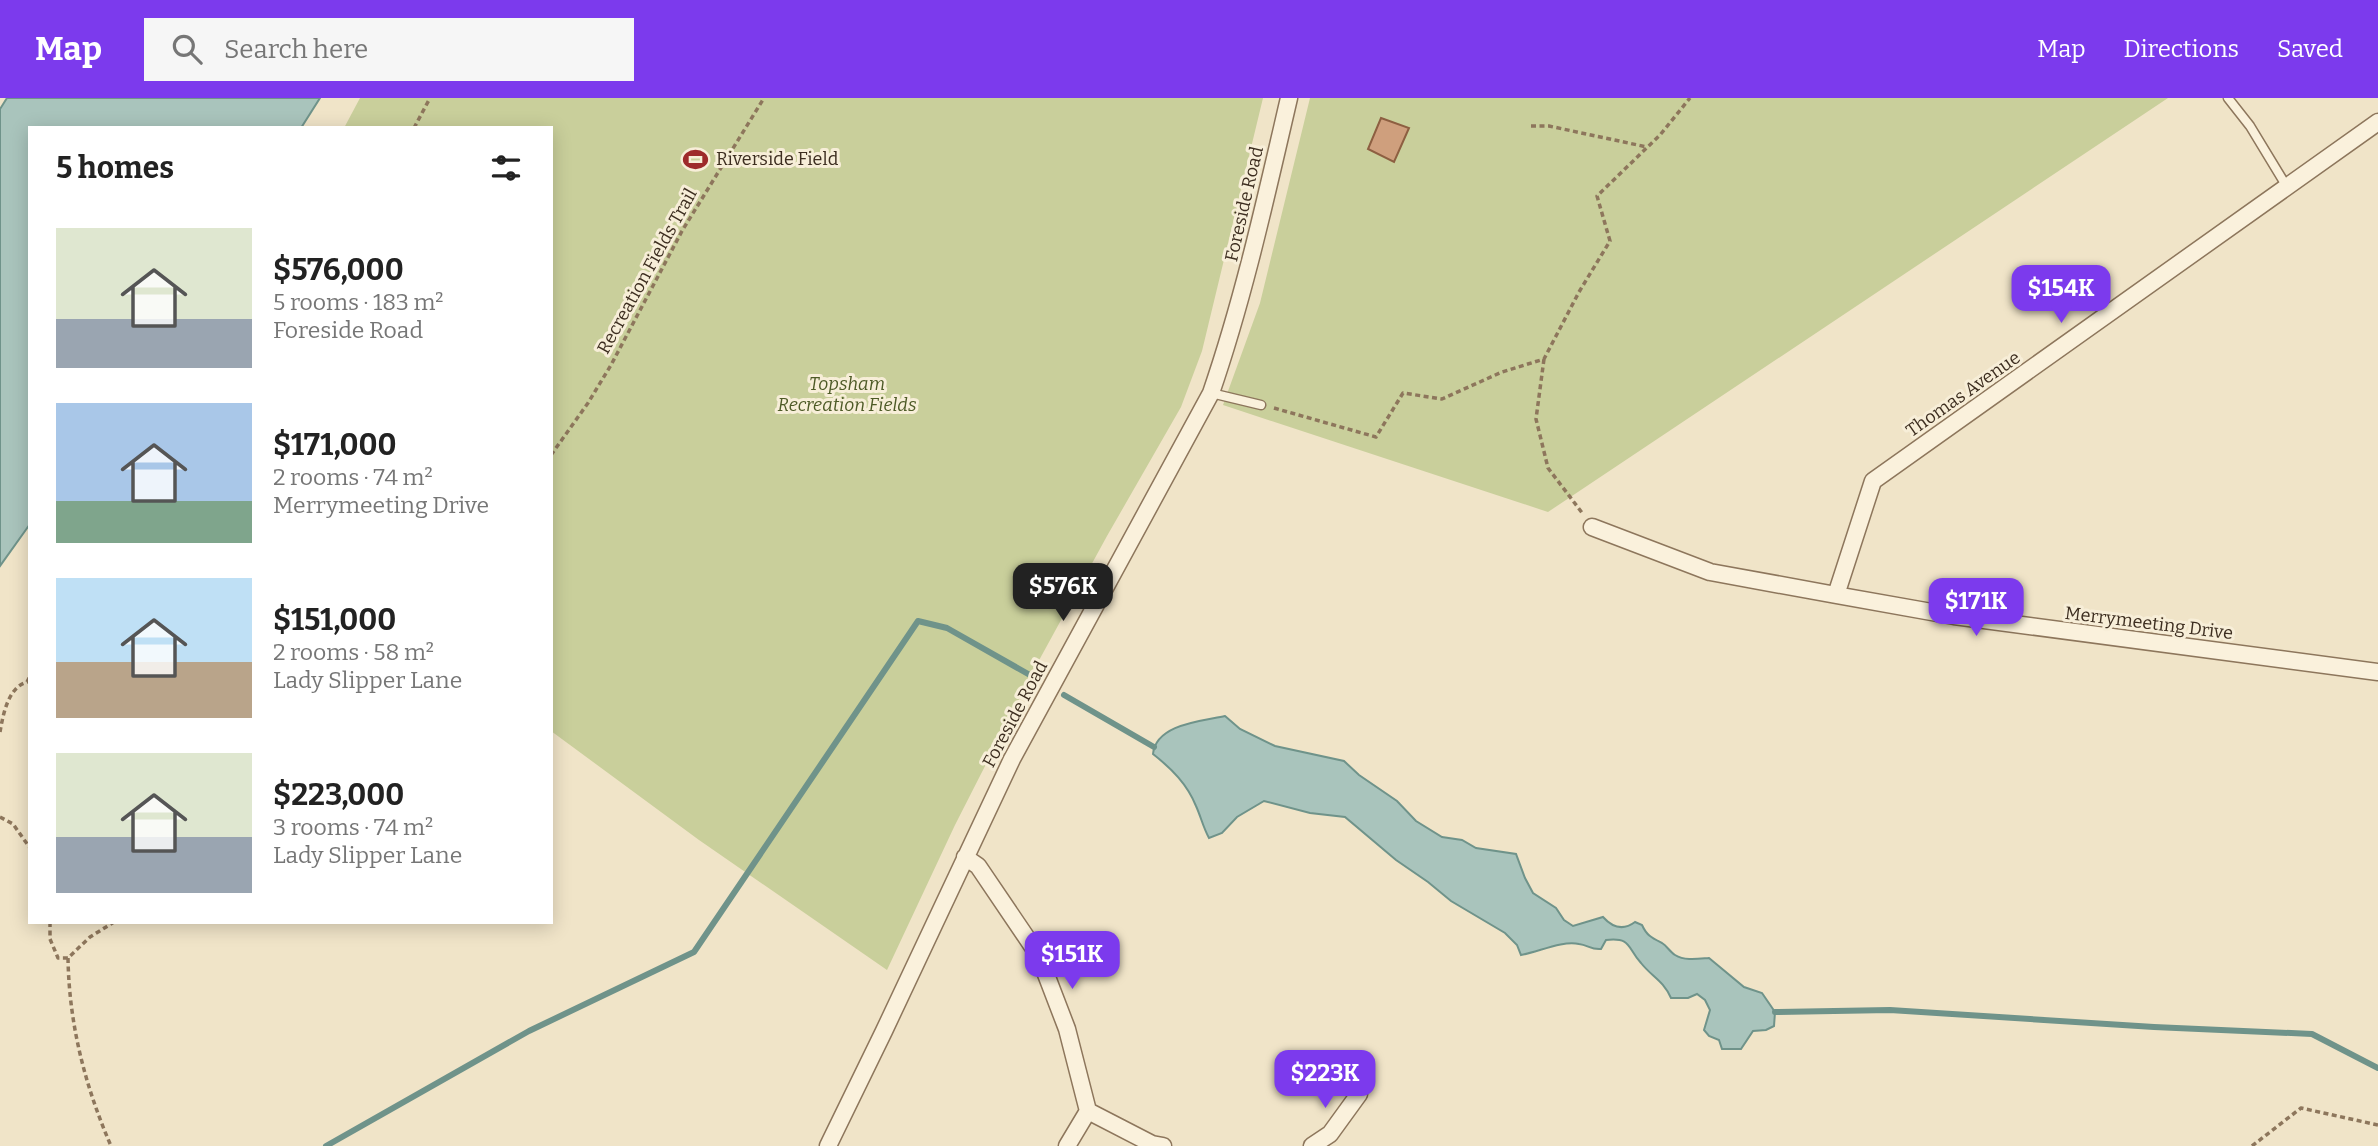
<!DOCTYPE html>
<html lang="en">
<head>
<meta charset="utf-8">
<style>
  body { margin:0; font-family:Bitter,serif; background:#f6f6f6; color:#222; height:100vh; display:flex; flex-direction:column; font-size:26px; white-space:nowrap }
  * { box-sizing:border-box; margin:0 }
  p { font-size:23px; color:#767676 }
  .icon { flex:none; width:38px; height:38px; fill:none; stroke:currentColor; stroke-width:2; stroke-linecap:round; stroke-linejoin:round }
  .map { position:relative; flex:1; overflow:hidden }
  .sheet { position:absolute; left:28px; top:28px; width:525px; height:798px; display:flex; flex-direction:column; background:#fff; border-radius:0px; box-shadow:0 4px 18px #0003 }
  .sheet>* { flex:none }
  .price { position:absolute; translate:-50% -60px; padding:0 16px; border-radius:14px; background:#7c3aed; color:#fff; font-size:23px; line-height:46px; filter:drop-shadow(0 2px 4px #0008) }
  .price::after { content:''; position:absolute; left:50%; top:42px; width:21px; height:16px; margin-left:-10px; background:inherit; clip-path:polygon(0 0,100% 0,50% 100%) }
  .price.current { background:#222; color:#fff }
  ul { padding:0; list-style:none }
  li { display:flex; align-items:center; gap:21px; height:175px; padding:0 28px }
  li span { display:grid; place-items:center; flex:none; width:196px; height:140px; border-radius:0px; color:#555 }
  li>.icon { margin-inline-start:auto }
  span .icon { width:84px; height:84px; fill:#fffc; stroke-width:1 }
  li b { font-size:30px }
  h2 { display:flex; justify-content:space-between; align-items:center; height:84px; padding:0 28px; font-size:30px }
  header { display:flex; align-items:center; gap:42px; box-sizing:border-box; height:98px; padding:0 35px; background:#7c3aed; color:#fff }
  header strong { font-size:33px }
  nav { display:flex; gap:38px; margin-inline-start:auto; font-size:24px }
  .search { width:490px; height:63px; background:#f6f6f6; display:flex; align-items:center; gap:18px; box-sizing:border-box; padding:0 24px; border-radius:0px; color:#767676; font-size:26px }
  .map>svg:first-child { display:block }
  .green { fill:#c9cf9b }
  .water { fill:#a9c4bc; stroke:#6f938a; stroke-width:2 }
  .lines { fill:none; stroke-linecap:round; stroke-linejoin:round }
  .stream { stroke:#6f938a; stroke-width:6 }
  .building { fill:#cf9f7d; stroke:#8d5f41; stroke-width:2 }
  .service-casing { stroke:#8d765c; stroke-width:11 }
  .minor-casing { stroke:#8d765c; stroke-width:19 }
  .path { stroke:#8d765c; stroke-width:3.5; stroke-dasharray:5 3.5; stroke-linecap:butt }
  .service { stroke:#faf1dc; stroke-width:8 }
  .minor { stroke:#faf1dc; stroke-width:16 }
  .labels { text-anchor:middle; stroke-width:6; stroke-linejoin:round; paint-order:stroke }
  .poi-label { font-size:18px; fill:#3d2e20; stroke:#f7eed8; text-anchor:start }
  .street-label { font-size:18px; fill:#3d2e20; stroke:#f7eed8 }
  .park-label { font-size:18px; font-style:italic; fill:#4d5a26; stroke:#f7eed8 }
</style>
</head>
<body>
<header>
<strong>Map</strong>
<div class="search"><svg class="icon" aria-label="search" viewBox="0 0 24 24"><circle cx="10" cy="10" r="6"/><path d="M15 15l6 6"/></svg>Search here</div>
<nav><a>Map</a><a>Directions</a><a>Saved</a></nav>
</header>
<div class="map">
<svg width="2378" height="1048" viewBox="0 0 2378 1048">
  <rect width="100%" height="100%" fill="#f0e4c8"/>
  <path class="green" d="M 360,0 L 1263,0 L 1202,253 L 1181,309 L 1107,438 L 1037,566 L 955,727 L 887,872 L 699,742 L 551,633 L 551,30 L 344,30 Z
    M 1310,0 L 2168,0 L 1548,414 L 1223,307 L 1260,205 Z"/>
  <path class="water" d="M 7,0 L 320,0 L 301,30 L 30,30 L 30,426 L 0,468 L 0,11 Z
    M 1225,618 L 1240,631 L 1275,648 L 1344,663 L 1359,677 L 1397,703 L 1416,723 L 1442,739 L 1462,742 L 1476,750 L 1516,756 L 1525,780 L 1533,795 L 1556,810 L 1564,822 L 1573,828 L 1603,819 C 1612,829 1623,833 1635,824 L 1642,827 C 1647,838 1652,840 1662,845 C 1667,848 1670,854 1675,857 C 1685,863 1697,861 1709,860 L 1744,889 L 1762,895 L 1775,914 L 1774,928 L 1766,932 L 1753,933 L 1741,951 L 1722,951 L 1719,942 L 1709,938 L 1704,932 L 1710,912 L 1705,902 L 1697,896 L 1688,900 L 1671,900 C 1663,882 1652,879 1641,865 C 1627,850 1632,839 1606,842 L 1601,851 C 1591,852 1588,847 1579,846 C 1563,842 1538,854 1521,857 L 1517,847 L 1505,835 L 1451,803 L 1428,784 L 1396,762 L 1345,719 L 1310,715 L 1264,703 L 1237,719 L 1222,735 L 1209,740 C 1203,729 1201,719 1196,708 C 1187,686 1172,671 1153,656 C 1156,626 1202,623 1225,618 Z"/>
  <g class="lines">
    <path class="stream" d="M 1064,597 L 1154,649
      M 1775,914 L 1890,912 L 2154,929 L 2312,936 L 2378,970
      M 326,1048 L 529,933 L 694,854 L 918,523 L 947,530 L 1037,581"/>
  </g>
  <path class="building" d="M 1381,20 L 1409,30 L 1394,64 L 1368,51 Z"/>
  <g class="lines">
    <defs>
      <path id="service" d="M 2228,0 L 2250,28 L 2287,89
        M 1211,295 L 1261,307"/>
      <path id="minor" d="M 1592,429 L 1710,474 L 1836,497 L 1954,518 L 2378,574
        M 1836,497 L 1873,383 L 2378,24
        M 965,759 L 978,768 L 1039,858 L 1067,931 L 1088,1013 L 1152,1046 L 1163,1048
        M 828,1048 L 884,933 L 1012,661 L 1211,295 C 1244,199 1266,99 1289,0
        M 1067,1048 L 1088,1013
        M 1312,1048 L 1330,1036 L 1359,996"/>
    </defs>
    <use href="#service" class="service-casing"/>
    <use href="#minor" class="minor-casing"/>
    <path class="path" d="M 1531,28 L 1549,28 L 1647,49
      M 414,30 L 430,0
      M 1544,261 L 1536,321 L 1548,370 L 1583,416
      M 1274,310 L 1376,339 L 1403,295 L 1442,301 L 1502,274 L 1544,261 L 1579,194 L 1610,143 L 1597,98 L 1660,37 L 1690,0
      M 551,357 L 588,305 L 611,267 L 682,133 L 764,0
      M 0,634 C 3,617 8,589 27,584 L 30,578
      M 0,719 L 13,726 L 30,750
      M 50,824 L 50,841 L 58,860 L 68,860 L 90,839 L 114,824
      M 68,860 C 69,926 85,988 111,1048
      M 2252,1048 L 2301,1010 L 2378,1027"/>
    <use href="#service" class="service"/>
    <use href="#minor" class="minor"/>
  </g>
  <defs>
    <symbol id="stadium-bare" viewBox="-9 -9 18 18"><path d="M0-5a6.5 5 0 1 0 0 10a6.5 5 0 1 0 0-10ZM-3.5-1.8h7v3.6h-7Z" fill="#9e2a2b" stroke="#f7eed8" stroke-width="2.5" paint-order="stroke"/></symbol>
  </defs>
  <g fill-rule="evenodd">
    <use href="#stadium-bare" x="678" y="44" width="35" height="35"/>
  </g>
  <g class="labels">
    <g class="poi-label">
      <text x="716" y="67">Riverside Field</text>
    </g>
    <g class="street-label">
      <text transform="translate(1244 106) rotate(-77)" y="6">Foreside Road</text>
      <text transform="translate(647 173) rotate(-61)" y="6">Recreation Fields Trail</text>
      <text transform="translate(1963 296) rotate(-35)" y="6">Thomas Avenue</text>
      <text transform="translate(2149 525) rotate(7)" y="6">Merrymeeting Drive</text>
      <text transform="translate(1015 616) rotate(-62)" y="6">Foreside Road</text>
    </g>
    <g class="park-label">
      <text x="847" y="292">Topsham<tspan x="847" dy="21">Recreation Fields</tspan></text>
    </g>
  </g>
</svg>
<b class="price" style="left:2061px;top:227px">$154K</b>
<b class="price current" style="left:1063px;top:525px">$576K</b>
<b class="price" style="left:1976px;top:540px">$171K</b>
<b class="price" style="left:1072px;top:893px">$151K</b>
<b class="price" style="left:1325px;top:1012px">$223K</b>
<section class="sheet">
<h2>5 homes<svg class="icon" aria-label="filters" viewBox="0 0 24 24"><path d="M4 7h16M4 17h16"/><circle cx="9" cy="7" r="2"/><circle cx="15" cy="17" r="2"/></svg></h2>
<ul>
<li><span style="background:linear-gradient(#dfe7d0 65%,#9aa5b1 0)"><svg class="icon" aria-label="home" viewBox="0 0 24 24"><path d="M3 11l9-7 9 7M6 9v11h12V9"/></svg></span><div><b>$576,000</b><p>5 rooms · 183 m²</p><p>Foreside Road</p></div></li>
<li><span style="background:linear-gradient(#a9c7e8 70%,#7fa58c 0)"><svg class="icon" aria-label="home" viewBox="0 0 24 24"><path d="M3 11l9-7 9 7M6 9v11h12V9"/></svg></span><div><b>$171,000</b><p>2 rooms · 74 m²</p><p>Merrymeeting Drive</p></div></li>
<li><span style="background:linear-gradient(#bfe0f5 60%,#b9a48a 0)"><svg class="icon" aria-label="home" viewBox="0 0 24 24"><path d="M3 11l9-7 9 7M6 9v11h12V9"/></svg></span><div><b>$151,000</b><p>2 rooms · 58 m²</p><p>Lady Slipper Lane</p></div></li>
<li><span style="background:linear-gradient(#dfe7d0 60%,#9aa5b1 0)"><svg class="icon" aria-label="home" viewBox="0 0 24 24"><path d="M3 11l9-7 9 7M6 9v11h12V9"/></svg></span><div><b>$223,000</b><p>3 rooms · 74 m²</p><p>Lady Slipper Lane</p></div></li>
</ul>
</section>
</div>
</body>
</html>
